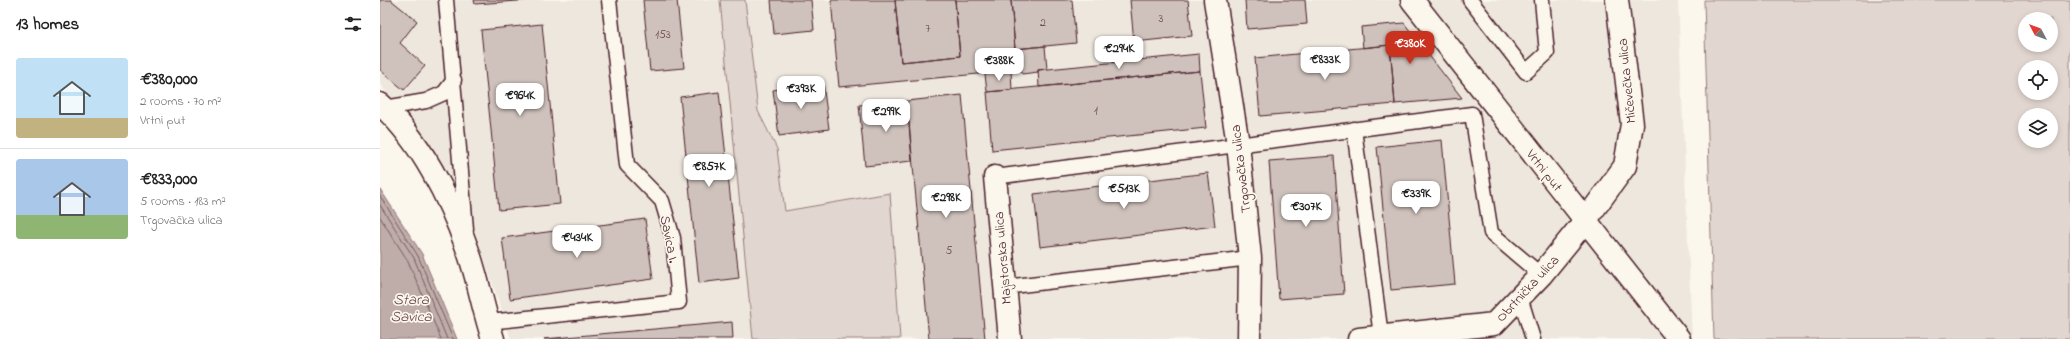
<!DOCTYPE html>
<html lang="en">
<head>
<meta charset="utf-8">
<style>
  body { margin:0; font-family:"Indie Flower",sans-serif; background:#f6f6f6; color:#222; height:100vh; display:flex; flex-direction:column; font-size:15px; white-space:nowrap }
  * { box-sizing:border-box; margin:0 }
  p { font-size:13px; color:#767676 }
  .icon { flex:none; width:22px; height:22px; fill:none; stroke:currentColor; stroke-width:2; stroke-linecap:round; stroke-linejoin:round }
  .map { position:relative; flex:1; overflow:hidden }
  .sheet { display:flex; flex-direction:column; background:#fff; width:380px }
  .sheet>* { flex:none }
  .needle { width:26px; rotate:311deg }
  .buttons { position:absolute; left:1638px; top:12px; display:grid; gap:8px }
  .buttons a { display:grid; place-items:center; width:40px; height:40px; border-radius:50%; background:#fff; box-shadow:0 2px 6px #0003; font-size:20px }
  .price { position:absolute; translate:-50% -34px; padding:0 9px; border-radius:8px; background:#fff; color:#222; font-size:13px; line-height:26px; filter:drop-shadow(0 1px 2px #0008) }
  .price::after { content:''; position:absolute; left:50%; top:24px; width:12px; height:9px; margin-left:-6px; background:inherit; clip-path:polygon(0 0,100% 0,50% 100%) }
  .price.active { background:#c8321e; color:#fff }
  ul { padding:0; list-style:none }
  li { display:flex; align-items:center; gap:12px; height:100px; padding:0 16px }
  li+li { border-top:1px solid #e0e0e0 }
  li span { display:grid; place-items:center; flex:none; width:112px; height:80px; border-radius:4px; color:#555 }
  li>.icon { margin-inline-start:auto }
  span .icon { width:48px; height:48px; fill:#fffc; stroke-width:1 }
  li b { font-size:17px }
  h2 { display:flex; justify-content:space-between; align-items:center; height:48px; padding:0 16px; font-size:17px }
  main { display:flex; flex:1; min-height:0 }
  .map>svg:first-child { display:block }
  .built { fill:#eee7de }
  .green { fill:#e2d7d0; stroke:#967b7e; fill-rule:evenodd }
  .water { fill:#bfadaa; stroke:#907477 }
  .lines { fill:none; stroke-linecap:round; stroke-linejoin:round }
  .shore { stroke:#79585e; stroke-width:1 }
  .building { fill:#cfc2bc; stroke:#4a1f2b }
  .lane-casing { stroke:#4a1f2b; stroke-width:17 }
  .street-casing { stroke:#4a1f2b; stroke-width:25 }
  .lane { stroke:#fbf7ec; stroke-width:14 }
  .street { stroke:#fbf7ec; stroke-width:22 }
  .labels { text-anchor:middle; stroke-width:3.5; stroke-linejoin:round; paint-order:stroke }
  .number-label { font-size:12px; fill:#6b484f }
  .street-label { font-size:14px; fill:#4a1f2b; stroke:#fbf7ec }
  .water-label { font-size:15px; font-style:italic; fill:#6d4a51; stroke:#fbf7ec }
</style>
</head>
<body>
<main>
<section class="sheet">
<h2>13 homes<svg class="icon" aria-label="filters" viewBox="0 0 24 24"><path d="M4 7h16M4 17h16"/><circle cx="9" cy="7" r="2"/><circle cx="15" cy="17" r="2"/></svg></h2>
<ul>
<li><span style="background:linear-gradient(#bfe0f5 75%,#c2b280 0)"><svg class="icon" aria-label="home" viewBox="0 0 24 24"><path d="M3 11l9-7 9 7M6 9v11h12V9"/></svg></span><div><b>€380,000</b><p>2 rooms · 70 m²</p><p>Vrtni put</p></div></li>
<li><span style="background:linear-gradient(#a9c7e8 70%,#8fb573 0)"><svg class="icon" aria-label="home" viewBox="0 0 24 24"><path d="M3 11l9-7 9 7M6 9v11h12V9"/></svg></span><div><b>€833,000</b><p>5 rooms · 183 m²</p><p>Trgovačka ulica</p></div></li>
</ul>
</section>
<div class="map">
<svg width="1690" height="339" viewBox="0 0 1690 339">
  <rect width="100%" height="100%" fill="#fbf7ec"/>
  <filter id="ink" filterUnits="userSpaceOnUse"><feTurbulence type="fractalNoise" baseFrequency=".025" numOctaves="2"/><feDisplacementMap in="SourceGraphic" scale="8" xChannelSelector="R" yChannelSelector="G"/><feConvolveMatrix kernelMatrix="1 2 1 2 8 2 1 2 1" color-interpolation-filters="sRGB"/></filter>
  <g filter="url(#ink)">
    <path class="built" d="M 0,0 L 340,0 L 373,339 L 131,339 L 92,222 L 0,83 Z
      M 365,0 L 1298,0 L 1312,339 L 520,339 L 510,193 L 405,211 L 397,149 L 378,111 Z"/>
    <path class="green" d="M 340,0 L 365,0 L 378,111 L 397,149 L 405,211 L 510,193 L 520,339 L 373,339 Z
      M 1324,0 L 1690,0 L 1690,339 L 1334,339 ZM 1645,19 L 1671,19 L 1671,45 L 1645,45 ZM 1645,67 L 1671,67 L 1671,93 L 1645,93 ZM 1645,115 L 1671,115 L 1671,141 L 1645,141 Z"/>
    <path class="water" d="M 0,189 L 42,254 L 77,339 L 0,339 Z"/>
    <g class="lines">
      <path class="shore" d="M 0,196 L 38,256 L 73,339
        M 0,205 L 34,258 L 67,339
        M 0,217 L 28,261 L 61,339"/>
    </g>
    <path class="building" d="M 0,0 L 11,0 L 37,21 L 20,43 L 45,66 L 24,90 L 0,70 Z
      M 94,0 L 152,0 L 95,4 Z
      M 263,0 L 297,0 L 304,68 L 270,71 Z
      M 391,0 L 431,0 L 434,30 L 394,34 Z
      M 451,0 L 515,0 L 521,62 L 580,56 L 575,0 L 631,0 L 635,49 L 665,46 L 667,69 L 658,70 L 658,72 L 642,74 L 641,70 L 459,87 Z
      M 515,0 L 575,0 L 580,56 L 521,62 Z
      M 631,0 L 692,0 L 696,43 L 635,49 Z
      M 750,0 L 808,0 L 812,36 L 754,42 Z
      M 865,0 L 925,0 L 927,24 L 867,29 Z
      M 1024,23 L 1082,98 L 1015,104 L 1010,45 L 983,48 L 981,27 Z
      M 162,24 L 180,204 L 119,210 L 101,30 Z
      M 1010,45 L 1015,104 L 880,116 L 875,58 Z
      M 819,54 L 820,71 L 659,87 L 658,70 Z
      M 631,71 L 632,90 L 607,92 L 605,74 Z
      M 820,71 L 826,128 L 612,150 L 607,92 Z
      M 443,83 L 449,129 L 399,136 L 393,90 Z
      M 339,92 L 359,278 L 319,283 L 300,97 Z
      M 582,95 L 605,339 L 549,339 L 527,101 Z
      M 527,101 L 532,161 L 485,166 L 479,105 Z
      M 1062,140 L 1075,284 L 1011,290 L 997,147 Z
      M 954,156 L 964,294 L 899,299 L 889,161 Z
      M 828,173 L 835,226 L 660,247 L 654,194 Z
      M 265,219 L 273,279 L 130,299 L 122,238 Z
      M 352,322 L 353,339 L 164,339 Z"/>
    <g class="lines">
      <defs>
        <path id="lane" d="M 66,0 L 86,229
          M 1090,0 L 1146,72 L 1167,53 L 1162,0
          M 5,108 L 46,101 L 64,93 L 74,80
          M 974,129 L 1001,336
          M 615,177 L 1092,114 L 1111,233 L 1161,275
          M 625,287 L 870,258
          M 1140,297 L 1153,339
          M 108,322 L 299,302 L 293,238 L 282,201 L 247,165 L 229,0"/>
        <path id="street" d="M 835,0 L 858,144 L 870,258 L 869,339
          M 1032,0 L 1299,339
          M 0,104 C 40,139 70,199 87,248 C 98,278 103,309 113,339
          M 615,177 L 630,339
          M 979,339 L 1114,324 L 1161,275 L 1205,221 L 1245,166 L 1252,124 L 1237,0"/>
      </defs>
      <use href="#lane" class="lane-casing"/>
      <use href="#street" class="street-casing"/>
      <use href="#lane" class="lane"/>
      <use href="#street" class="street"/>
    </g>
  </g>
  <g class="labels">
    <g class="number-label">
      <text x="781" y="22">3</text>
      <text x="663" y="26">2</text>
      <text x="548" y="32">7</text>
      <text x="283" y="38">153</text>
      <text x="716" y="114">1</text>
      <text x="569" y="254">5</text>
    </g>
    <g class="street-label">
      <text transform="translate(1246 81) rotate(-96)" y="5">Mičevečka ulica</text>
      <text transform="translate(860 169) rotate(-97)" y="5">Trgovačka ulica</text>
      <text transform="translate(1165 170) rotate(52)" y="5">Vrtni put</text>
      <text transform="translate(290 239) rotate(79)" y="5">Savica I.</text>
      <text transform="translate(622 258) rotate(-95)" y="5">Majstorska ulica</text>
      <text transform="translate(1147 288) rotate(-47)" y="5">Obrtnička ulica</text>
    </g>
    <g class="water-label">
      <text x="31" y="304">Stara<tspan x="31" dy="17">Savica</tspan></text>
    </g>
  </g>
</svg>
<div class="buttons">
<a><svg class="needle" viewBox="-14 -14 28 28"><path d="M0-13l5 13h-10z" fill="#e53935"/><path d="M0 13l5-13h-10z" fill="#767676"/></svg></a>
<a><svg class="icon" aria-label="locate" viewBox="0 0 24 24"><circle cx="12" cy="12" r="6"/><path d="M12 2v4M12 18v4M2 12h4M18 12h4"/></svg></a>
<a><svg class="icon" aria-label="layers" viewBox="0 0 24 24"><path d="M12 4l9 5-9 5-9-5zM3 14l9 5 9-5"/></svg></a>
</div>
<b class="price active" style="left:1030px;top:65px">€380K</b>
<b class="price" style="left:739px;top:70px">€294K</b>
<b class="price" style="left:945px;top:81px">€833K</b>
<b class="price" style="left:619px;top:82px">€388K</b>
<b class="price" style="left:421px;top:110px">€393K</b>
<b class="price" style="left:140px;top:117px">€964K</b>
<b class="price" style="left:506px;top:133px">€299K</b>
<b class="price" style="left:329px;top:188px">€857K</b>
<b class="price" style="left:744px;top:210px">€513K</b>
<b class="price" style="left:1036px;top:215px">€339K</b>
<b class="price" style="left:566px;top:219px">€298K</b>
<b class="price" style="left:926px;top:228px">€307K</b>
<b class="price" style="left:197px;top:259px">€434K</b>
</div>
</main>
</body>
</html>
